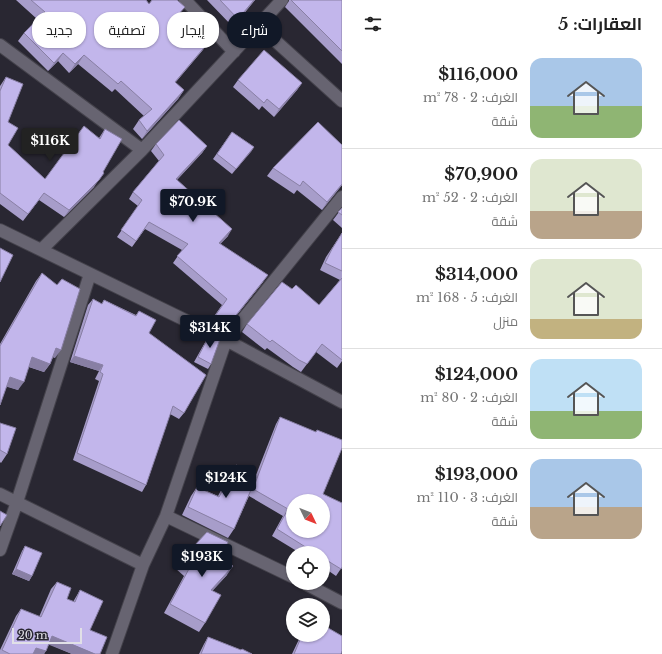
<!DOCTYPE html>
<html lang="ar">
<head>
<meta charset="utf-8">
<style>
  body { margin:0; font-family:"Libre Baskerville",Cairo,serif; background:#f6f6f6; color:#222; direction:rtl; height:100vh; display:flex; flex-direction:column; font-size:15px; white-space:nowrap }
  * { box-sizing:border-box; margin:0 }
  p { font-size:13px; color:#767676 }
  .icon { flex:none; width:22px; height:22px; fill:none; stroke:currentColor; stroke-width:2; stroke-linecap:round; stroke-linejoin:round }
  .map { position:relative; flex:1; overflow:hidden; direction:ltr }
  .panel { display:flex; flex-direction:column; background:#fff; width:320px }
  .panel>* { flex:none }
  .hud { position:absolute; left:12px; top:12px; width:270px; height:36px; direction:rtl; display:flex; gap:8px }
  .needle { width:26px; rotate:133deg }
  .fabs { position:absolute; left:286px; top:494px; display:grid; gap:8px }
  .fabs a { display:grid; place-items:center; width:44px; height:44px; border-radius:50%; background:#fff; box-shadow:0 1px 3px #0004; font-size:20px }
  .scale { position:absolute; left:12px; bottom:10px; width:70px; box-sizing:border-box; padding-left:4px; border:2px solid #e1e0e7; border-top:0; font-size:11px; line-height:14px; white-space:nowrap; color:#e1e0e7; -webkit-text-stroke:3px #292732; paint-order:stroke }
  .price { position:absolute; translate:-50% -34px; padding:0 9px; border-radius:4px; background:#111827; color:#fff; font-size:13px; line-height:26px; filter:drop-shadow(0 1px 2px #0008) }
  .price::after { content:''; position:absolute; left:50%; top:24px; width:12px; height:9px; margin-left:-6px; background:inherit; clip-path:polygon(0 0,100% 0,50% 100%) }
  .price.current { background:#222; color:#fff }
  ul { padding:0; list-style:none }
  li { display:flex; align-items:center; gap:12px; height:100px; padding:0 20px }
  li+li { border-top:1px solid #e0e0e0 }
  li span { display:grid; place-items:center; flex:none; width:112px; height:80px; border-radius:12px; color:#555 }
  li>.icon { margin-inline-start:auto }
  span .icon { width:48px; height:48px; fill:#fffc; stroke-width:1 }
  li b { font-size:17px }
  h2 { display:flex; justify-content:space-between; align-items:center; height:48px; padding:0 20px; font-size:17px }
  .tag { padding:0 14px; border-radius:16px; background:#fff; box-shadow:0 1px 3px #0004; font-size:14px; line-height:36px }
  .tag.current { background:#111827; color:#fff }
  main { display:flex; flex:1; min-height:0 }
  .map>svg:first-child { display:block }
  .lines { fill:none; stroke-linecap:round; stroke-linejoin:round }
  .minor-casing { stroke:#44424b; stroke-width:14 }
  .minor { stroke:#676471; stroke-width:12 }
  .wall { fill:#a79dca }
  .shaded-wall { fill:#887fa4 }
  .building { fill:#c2b6eb; stroke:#887fa4; fill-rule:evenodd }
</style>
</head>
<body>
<main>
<section class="panel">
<h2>العقارات: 5<svg class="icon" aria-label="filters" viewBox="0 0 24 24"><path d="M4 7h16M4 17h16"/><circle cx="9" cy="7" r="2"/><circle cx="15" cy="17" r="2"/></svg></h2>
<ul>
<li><span style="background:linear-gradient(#a9c7e8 60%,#8fb573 0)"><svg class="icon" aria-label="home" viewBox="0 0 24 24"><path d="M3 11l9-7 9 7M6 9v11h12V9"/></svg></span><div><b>$116,000</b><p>الغرف: 2 · 78 m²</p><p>شقة</p></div></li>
<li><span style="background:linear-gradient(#dfe7d0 65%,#b9a48a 0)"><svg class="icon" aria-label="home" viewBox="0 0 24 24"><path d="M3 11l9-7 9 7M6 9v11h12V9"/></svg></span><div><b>$70,900</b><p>الغرف: 2 · 52 m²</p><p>شقة</p></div></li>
<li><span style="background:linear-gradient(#dfe7d0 75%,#c2b280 0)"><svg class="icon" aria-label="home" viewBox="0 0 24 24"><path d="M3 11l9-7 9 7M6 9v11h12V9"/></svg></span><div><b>$314,000</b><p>الغرف: 5 · 168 m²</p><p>منزل</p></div></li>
<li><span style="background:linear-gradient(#bfe0f5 65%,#8fb573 0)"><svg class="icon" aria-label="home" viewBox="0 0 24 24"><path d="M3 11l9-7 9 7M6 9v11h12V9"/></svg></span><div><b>$124,000</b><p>الغرف: 2 · 80 m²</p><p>شقة</p></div></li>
<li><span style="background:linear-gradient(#a9c7e8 60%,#b9a48a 0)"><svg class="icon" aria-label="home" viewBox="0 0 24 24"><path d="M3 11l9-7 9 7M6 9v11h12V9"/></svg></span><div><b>$193,000</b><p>الغرف: 3 · 110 m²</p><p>شقة</p></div></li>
</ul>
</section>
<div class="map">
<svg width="342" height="654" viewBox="0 0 342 654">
  <rect width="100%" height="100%" fill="#292732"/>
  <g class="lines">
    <defs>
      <path id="minor" d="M 185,0 L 234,52
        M 259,26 L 342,101
        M 0,45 L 142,150
        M 0,230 L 226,340 L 342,402
        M 41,250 L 142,150 L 282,0
        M 0,494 L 143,565
        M 166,516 L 293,577
        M 0,550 L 17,502 L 90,274
        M 304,583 L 342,603
        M 112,654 L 143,565 L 166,516 L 226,340 L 342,197"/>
    </defs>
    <use href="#minor" class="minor-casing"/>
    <use href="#minor" class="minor"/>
  </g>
  <path class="wall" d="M 16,0 L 146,0 L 149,4 L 178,17 L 208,43 L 202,51 L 175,83 L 184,90 L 178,99 L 142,139 L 133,129 L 139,120 L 144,116 L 115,89 L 112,92 L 78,64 L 69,73 L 58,61 L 48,71 L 18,41 L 24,33 L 37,19 Z
    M 207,0 L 255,0 L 233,27 Z
    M 289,0 L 342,0 L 342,64 L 285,7 L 289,1 Z
    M 6,77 L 8,122 L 8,145 L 45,179 L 99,138 L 105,129 L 94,187 L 64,217 L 39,200 L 23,221 L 0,204 L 0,86 Z
    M 238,80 L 302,83 L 297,90 L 274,117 L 262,106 L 259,110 L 233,87 Z
    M 232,132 L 254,147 L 232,174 L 213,159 Z
    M 156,144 L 207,146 L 202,153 L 177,180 L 228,236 L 220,244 L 263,282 L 224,331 L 210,322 L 222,305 L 173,263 L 182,250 L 145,229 L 132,247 L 117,237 L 138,206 L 129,199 L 133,192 L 159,161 L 151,151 Z
    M 342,145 L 342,185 L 322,210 L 297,190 L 294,194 L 267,176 L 273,168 Z
    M 342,208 L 342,228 L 333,220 Z
    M 342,233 L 342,361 L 337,368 L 316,352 L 301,372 L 293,367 L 267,348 L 265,350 L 242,332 L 247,324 L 292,289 L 319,305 L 340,280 L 320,270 L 326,257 Z
    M 42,273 L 55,358 L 53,357 L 50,364 L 44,372 L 29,367 L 18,390 L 6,386 L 0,405 L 0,344 L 36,281 Z
    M 93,299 L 102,304 L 104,300 L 136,315 L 139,311 L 184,413 L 179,419 L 170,414 L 146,485 L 142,492 L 73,460 L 99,381 L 95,379 L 99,371 L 70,362 L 88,305 Z
    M 210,334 L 211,364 L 208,369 L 194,362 L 207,339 Z
    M 280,417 L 323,494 L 342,567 L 336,576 L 323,567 L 323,553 L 300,553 L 272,536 L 283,516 L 249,496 L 234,529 L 228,538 L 182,515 L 191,496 L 197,487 L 218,496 L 230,473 L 236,465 L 256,475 L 276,424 Z
    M 0,423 L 7,454 L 1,463 L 0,462 Z
    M 25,546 L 32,576 L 29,581 L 12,574 L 22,551 Z
    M 222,556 L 227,575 L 213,590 L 205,623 L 199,632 L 164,613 L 184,576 L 175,568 L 182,559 Z
    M 57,582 L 67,599 L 73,602 L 80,590 L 72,654 L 49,644 L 44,654 L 0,654 L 0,650 L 16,616 L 21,609 L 39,617 L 51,589 Z
    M 301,635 L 323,635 L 341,654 L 292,654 Z
    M 208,637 L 241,650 L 252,654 L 199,654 L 204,644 Z"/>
  <path class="shaded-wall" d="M 254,0 L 255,0 L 233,27 L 238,19 Z
    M 208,43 L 202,51 L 169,90 L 175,82 Z
    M 63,53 L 58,61 L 48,71 L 54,63 Z
    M 84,55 L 78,64 L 69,73 L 75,64 Z
    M 302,83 L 297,90 L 274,117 L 279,109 Z
    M 184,90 L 178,99 L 142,139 L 147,131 Z
    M 207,146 L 202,153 L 171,186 L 176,179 Z
    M 254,147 L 251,152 L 232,174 L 236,169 Z
    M 104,173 L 94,187 L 64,217 L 69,210 Z
    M 342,184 L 342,185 L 322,210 L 327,202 Z
    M 232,229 L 228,236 L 215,250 L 219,243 Z
    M 268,275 L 263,282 L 224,331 L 229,324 Z
    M 56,348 L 61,350 L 55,358 L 50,356 Z
    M 74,356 L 103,365 L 99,371 L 70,362 Z
    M 32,357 L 50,364 L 44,372 L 26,366 Z
    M 10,377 L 24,382 L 18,390 L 4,386 Z
    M 233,566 L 227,575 L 205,599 L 211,590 Z
    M 16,569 L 32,576 L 29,581 L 12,574 Z
    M 52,636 L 95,654 L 72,654 L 47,644 Z
    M 36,648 L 46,651 L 44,654 L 32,654 Z"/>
  <path class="building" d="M 31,0 L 146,0 L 149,4 L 152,0 L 177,0 L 185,7 L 177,16 L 208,43 L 175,82 L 184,90 L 147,131 L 139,120 L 152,109 L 121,81 L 118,84 L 84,55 L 75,64 L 63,53 L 54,63 L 24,33 L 45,12 Z
    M 220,0 L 254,0 L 238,19 Z
    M 291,0 L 342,0 L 342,51 Z
    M 264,50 L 302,83 L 279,109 L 267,99 L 264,103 L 238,80 Z
    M 6,77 L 23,84 L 8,122 L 18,128 L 8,145 L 45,179 L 84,126 L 100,139 L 105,129 L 122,139 L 103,172 L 104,173 L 99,180 L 69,210 L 44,193 L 28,214 L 0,193 L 0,91 Z
    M 179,120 L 207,146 L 176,179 L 232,229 L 219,243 L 268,275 L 229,324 L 215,316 L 227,299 L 177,256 L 188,244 L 149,222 L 136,241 L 121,230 L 142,200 L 133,192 L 164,155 L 156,144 Z
    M 318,122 L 342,145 L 342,184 L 327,202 L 303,181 L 300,186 L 273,168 Z
    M 232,132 L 254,147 L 236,169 L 217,154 Z
    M 342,208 L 342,215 L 338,212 Z
    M 342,233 L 342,271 L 325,263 L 332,249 Z
    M 0,248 L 13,255 L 0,282 Z
    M 42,273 L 57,285 L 62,279 L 80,289 L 61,350 L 56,348 L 50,364 L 32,357 L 24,382 L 10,377 L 0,405 L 0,346 Z
    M 342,278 L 342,360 L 322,344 L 307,364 L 299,360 L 272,340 L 270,342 L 247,324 L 282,282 L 292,289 L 296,285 L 319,305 Z
    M 93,299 L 102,304 L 104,300 L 136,316 L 139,311 L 156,320 L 149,333 L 206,375 L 184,413 L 173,406 L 146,485 L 77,453 L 103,374 L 100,372 L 103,365 L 74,356 Z
    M 210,334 L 220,339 L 211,364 L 198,357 Z
    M 280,417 L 316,432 L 317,430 L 342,440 L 342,448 L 323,494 L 342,503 L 342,567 L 341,569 L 323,558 L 323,553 L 315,553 L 277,529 L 288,509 L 253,489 ZM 293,501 L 323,501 L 323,531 L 293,531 Z
    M 0,423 L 16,428 L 7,454 L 0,450 Z
    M 236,465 L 257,476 L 234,529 L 188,507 L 197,487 L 219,497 Z
    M 0,511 L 7,515 L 0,526 Z
    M 207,532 L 228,542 L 222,556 L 233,566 L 211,590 L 221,595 L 205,623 L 170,604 L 190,567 L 182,559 Z
    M 25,546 L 42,553 L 32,576 L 16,569 Z
    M 57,582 L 71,588 L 67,599 L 75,602 L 80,590 L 103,601 L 90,630 L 107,637 L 100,654 L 95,654 L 52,636 L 46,651 L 36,648 L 33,654 L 10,654 L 2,650 L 21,609 L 41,617 Z
    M 323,625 L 342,636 L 342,651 L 341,654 L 294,654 L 302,635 L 323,635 Z
    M 208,637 L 241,650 L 242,649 L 252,654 L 201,654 Z"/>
</svg>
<div class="fabs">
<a><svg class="needle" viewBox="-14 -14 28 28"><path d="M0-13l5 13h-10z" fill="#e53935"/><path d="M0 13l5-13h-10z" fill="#767676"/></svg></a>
<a><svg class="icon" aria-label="locate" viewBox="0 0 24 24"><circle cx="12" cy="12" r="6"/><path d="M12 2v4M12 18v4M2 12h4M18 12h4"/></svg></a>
<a><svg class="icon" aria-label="layers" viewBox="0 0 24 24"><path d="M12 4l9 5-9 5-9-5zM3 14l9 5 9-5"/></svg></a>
</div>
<div class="scale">20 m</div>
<b class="price current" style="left:50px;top:162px">$116K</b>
<b class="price" style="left:193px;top:223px">$70.9K</b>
<b class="price" style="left:210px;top:349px">$314K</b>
<b class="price" style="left:226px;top:499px">$124K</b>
<b class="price" style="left:202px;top:578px">$193K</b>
<div class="hud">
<a class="tag current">شراء</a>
<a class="tag">إيجار</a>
<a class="tag">تصفية</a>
<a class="tag">جديد</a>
</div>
</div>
</main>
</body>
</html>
